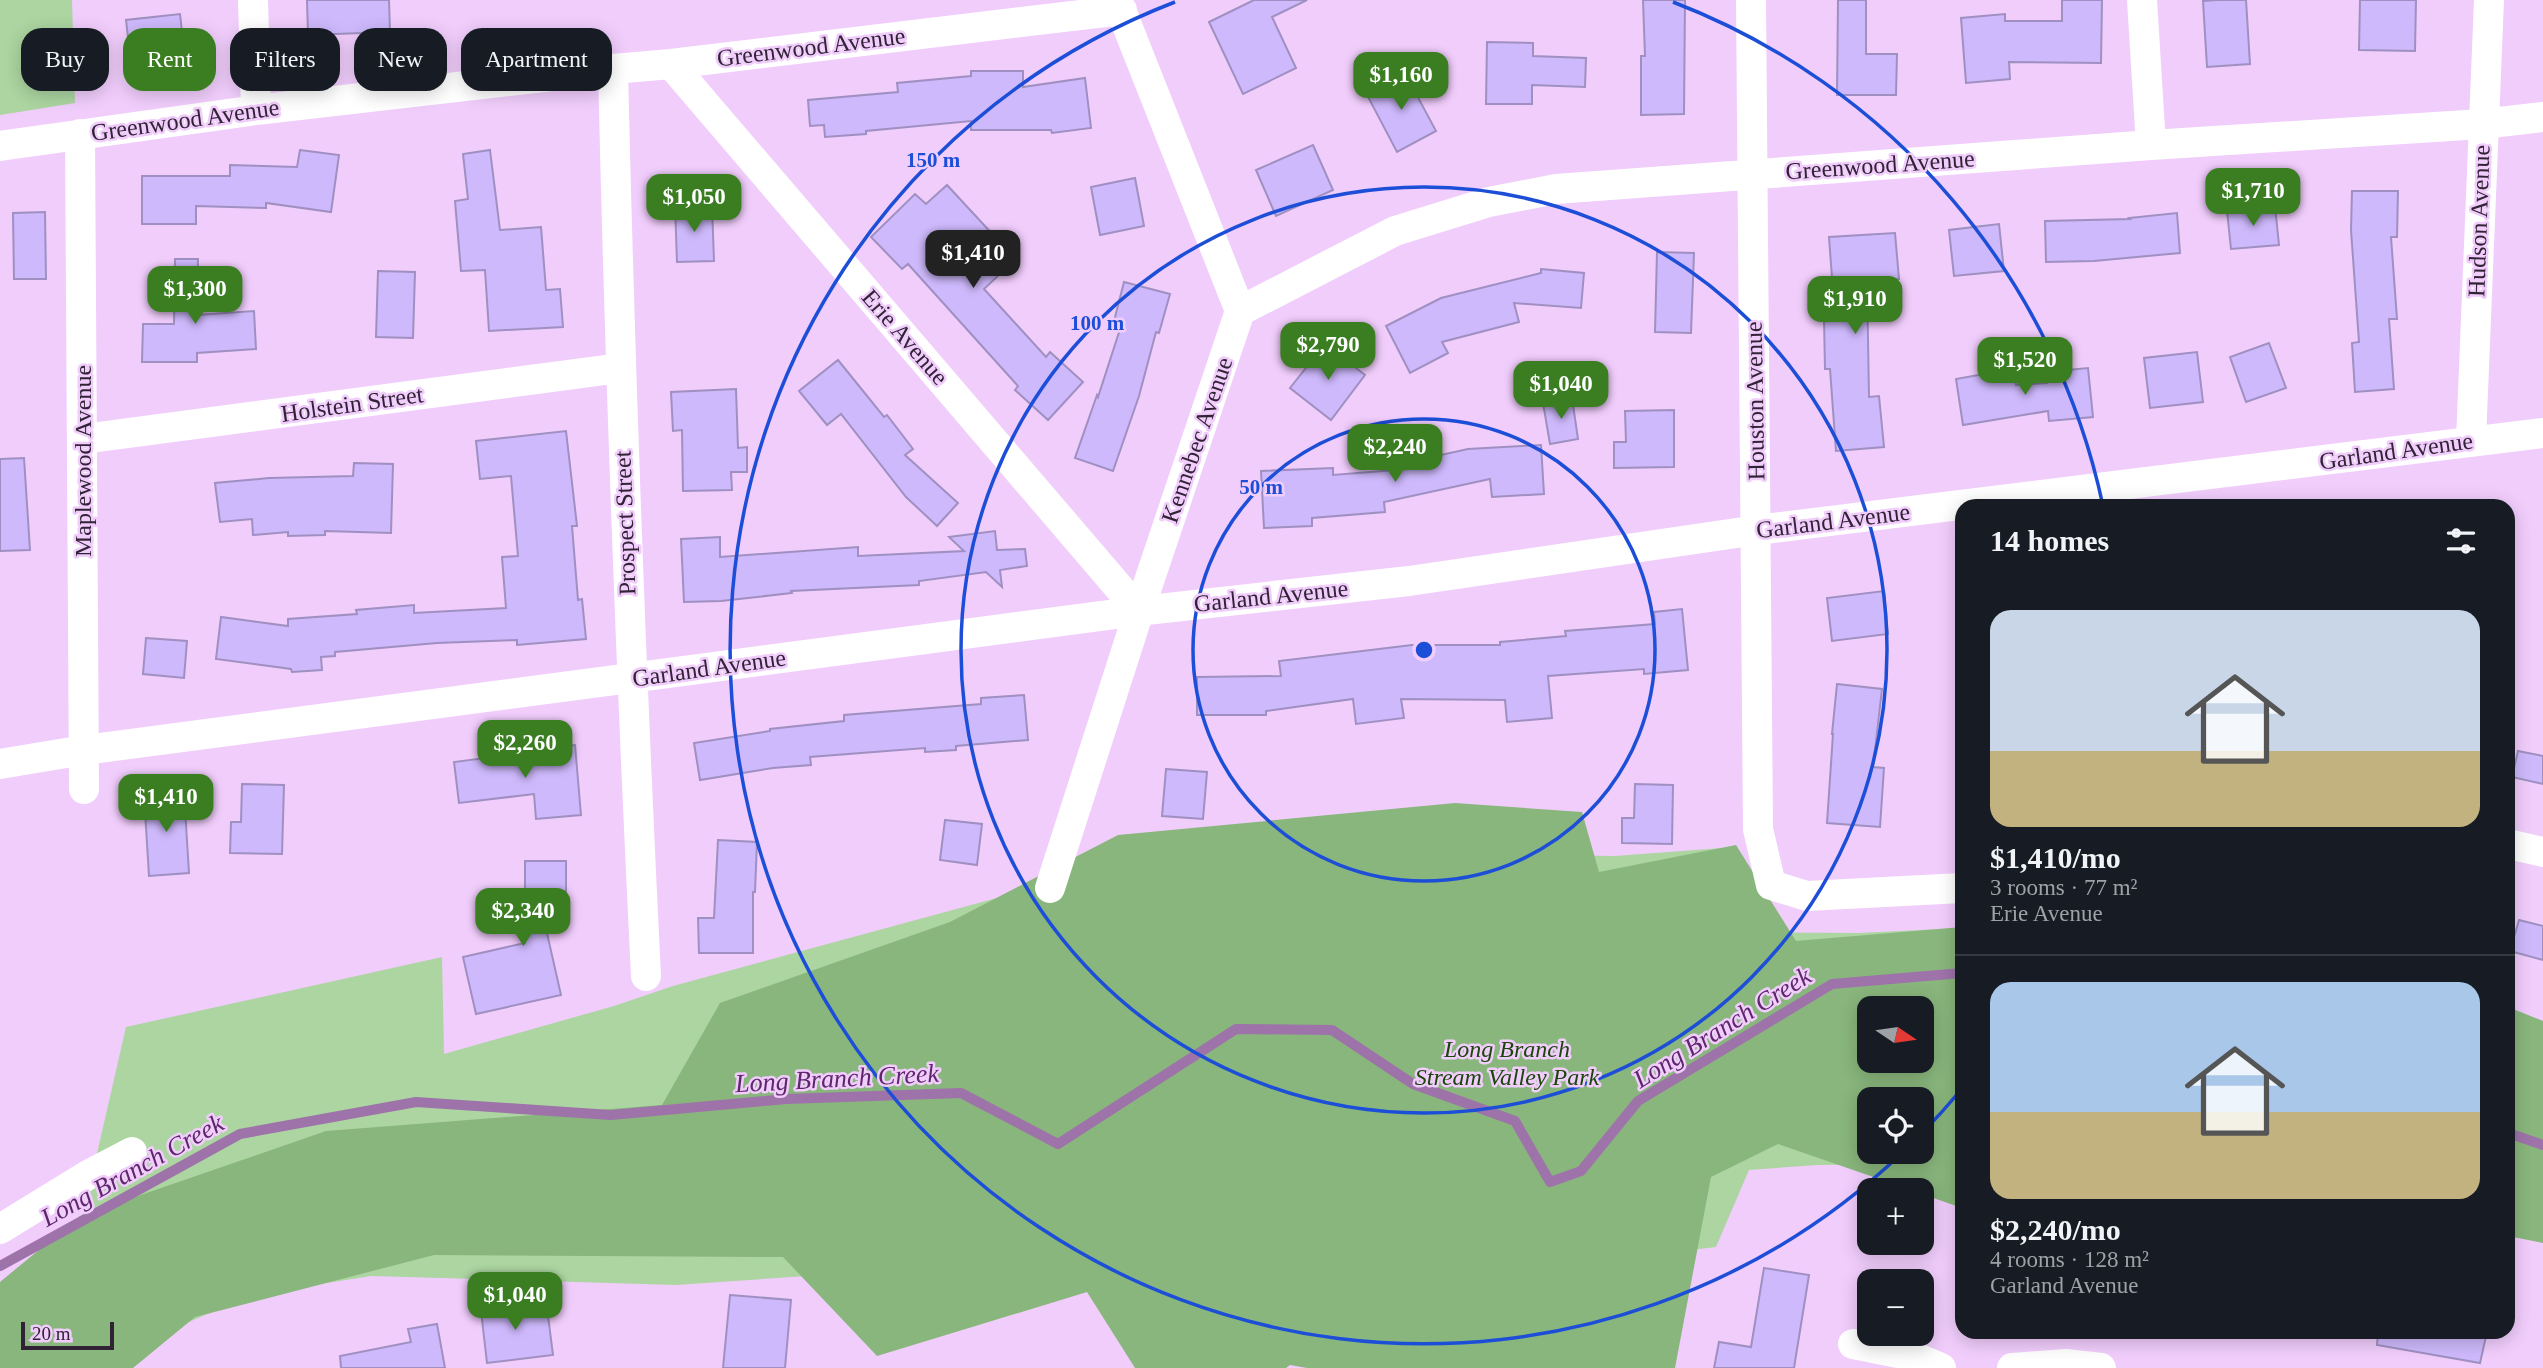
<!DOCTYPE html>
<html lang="en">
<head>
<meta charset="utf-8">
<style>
  body { margin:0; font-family:Georgia,serif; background:#20242c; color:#f1f3f6; height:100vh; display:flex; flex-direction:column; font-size:26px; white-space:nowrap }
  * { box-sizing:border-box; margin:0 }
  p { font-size:23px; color:#9ea1a6 }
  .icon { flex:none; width:38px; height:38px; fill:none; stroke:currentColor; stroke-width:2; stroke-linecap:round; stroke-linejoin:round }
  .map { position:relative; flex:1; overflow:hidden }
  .drawer { position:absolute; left:1955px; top:499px; width:560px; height:840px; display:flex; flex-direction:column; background:#171b24; border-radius:21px; box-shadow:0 4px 18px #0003 }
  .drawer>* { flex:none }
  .hud { position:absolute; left:21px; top:28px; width:665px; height:63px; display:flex; gap:14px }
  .needle { width:46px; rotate:103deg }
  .buttons { position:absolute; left:1857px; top:996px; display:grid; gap:14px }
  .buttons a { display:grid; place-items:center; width:77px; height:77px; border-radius:14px; background:#171b24; box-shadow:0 4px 18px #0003; font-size:35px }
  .scale { position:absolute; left:21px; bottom:18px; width:93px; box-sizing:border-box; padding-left:7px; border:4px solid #312335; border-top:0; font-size:19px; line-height:24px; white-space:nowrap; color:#312335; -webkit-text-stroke:5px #f1cdfc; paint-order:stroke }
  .price { position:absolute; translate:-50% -60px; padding:0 16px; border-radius:14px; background:#3a7e21; color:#fff; font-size:23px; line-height:46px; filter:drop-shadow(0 2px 4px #0008) }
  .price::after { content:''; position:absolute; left:50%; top:42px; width:21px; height:16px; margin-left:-10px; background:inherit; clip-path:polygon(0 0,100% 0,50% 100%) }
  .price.on { background:#222; color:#fff }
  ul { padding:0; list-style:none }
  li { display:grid; align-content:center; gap:14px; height:371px; padding:0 35px }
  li+li { border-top:2px solid #363941 }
  li span { display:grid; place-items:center; height:217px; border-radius:21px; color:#555 }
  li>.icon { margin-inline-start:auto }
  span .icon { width:126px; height:126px; fill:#fffc; stroke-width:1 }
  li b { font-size:30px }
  h2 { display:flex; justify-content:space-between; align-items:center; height:84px; padding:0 35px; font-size:30px }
  .chip { padding:0 24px; border-radius:21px; background:#171b24; box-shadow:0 4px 18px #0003; font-size:24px; line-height:63px }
  .chip.on { background:#3a7e21; color:#fff }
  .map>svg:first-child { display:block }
  .green { fill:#acd5a1; fill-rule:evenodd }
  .forest { fill:#89b67c; fill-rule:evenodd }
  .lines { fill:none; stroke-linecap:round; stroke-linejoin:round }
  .stream { stroke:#9e73aa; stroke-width:10 }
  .building { fill:#ceb9fc; stroke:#9f90c1; stroke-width:2 }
  .street { stroke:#fff; stroke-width:30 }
  .ring { fill:none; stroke:#1d4ed8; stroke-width:3.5 }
  .labels { text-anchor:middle; stroke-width:5; stroke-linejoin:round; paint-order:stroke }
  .street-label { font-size:24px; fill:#312335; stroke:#f1cdfc }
  .park-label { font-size:24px; font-style:italic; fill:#1b460a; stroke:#f1cdfc }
  .water-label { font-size:26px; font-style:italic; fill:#5e276c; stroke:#f1cdfc }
  .centre { fill:#1d4ed8; stroke:#f1cdfc; stroke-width:3.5 }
  .ring-label { font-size:21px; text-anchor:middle; font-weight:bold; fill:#1d4ed8; stroke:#f1cdfc; stroke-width:5; stroke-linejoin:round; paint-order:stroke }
</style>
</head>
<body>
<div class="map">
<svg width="2543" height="1368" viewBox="0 0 2543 1368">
  <rect width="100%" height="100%" fill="#f1cdfc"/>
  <path class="green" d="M 0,0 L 72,0 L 75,103 L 0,115 Z
    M 1722,848 L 1723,932 L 1859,933 L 1962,928 L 1962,1164 L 1817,1165 L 1749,1170 L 1716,1247 L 1403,1284 L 850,1273 L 676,1285 L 371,1276 L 295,1288 L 221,1308 L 116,1354 L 0,1368 L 73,1258 L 126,1027 L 442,957 L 444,1054 L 614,1006 L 673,986 L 1019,892 L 1148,850 L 1615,856 ZM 1869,1008 L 1922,1008 L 1922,1060 L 1869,1060 ZM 1869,1099 L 1922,1099 L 1922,1152 L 1869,1152 Z"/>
  <path class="forest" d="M 1455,803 L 1582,812 L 1599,872 L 1736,845 L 1796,941 L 1962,927 L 1962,1208 L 1922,1194 L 1922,1190 L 1911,1190 L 1778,1144 L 1711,1177 L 1675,1368 L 1307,1368 L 1290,1365 L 1286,1368 L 1135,1368 L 1087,1292 L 877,1356 L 783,1257 L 434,1255 L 195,1317 L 133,1368 L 0,1368 L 0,1282 L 80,1216 L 326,1131 L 662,1105 L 720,1003 L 950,922 L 1118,835 ZM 1869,1008 L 1922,1008 L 1922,1060 L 1869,1060 ZM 1869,1099 L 1922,1099 L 1922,1152 L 1869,1152 Z
    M 2508,1007 L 2543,1021 L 2543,1243 L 2508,1236 Z"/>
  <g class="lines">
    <path class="stream" d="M 2508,1133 L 2543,1145
      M 0,1266 L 240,1134 L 416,1102 L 611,1115 L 786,1099 L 961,1093 L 1058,1144 L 1236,1029 L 1332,1030 L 1413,1084 L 1515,1121 L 1550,1182 L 1581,1171 L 1638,1101 L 1832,984 L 1962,973"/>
  </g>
  <path class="building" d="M 307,0 L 389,0 L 390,32 L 308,35 Z
    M 1254,0 L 1307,0 L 1272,17 L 1296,68 L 1243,94 L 1209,22 Z
    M 1643,0 L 1685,0 L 1684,114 L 1641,115 L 1641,56 L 1645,56 Z
    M 1838,0 L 1866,0 L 1866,54 L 1897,54 L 1896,95 L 1837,95 Z
    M 2062,0 L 2102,0 L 2101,63 L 2009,62 L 2010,79 L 1966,83 L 1961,18 L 2005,14 L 2005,21 L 2062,21 Z
    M 2217,0 L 2246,0 L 2250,64 L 2207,67 L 2203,1 Z
    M 2360,0 L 2416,0 L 2415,51 L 2359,50 Z
    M 180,14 L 184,49 L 130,55 L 126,20 Z
    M 1487,42 L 1533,43 L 1533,56 L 1586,58 L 1585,87 L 1532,85 L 1532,104 L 1486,104 Z
    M 971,71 L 1023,71 L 1023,87 L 1085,78 L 1091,128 L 1052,133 L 1051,130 L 971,130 L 971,121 L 866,131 L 866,134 L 825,137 L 824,125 L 810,126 L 808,100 L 898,92 L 897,83 L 971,76 Z
    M 1405,73 L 1436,131 L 1397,152 L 1366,93 Z
    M 1313,145 L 1333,190 L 1276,216 L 1256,170 Z
    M 300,150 L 339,155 L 331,212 L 266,203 L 266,208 L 196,206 L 196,224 L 142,224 L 142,176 L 230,176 L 230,165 L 297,167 Z
    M 490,150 L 500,230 L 541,227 L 546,290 L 560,289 L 563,327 L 489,331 L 485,270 L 461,271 L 455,201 L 468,199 L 463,154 Z
    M 1135,178 L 1144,226 L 1100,235 L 1091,187 Z
    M 947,185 L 1008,251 L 1008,254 L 1003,255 L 993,264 L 1001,273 L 984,289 L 1046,357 L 1050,352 L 1083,382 L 1048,420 L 1015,390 L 1018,386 L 908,264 L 902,269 L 871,237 L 915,194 L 926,204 Z
    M 2352,191 L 2398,191 L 2397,237 L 2391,237 L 2397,319 L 2389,319 L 2394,389 L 2355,392 L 2352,343 L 2359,342 L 2351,230 Z
    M 712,205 L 714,261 L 677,262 L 675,206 Z
    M 2275,206 L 2279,245 L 2231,249 L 2227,211 Z
    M 45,212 L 46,279 L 14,279 L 13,213 Z
    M 2177,213 L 2180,253 L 2094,261 L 2046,262 L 2045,221 L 2130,219 L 2129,218 Z
    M 1999,224 L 2004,271 L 1954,276 L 1949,230 Z
    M 1895,233 L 1899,279 L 1867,282 L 1869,397 L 1879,396 L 1884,447 L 1836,451 L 1830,369 L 1825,369 L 1824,319 L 1835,319 L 1829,237 Z
    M 1657,252 L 1694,253 L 1691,333 L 1655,332 Z
    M 175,259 L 198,259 L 197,315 L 254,311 L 256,349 L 197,353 L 197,362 L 142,362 L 143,324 L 174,324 Z
    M 1541,269 L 1584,273 L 1581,308 L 1514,303 L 1519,322 L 1442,342 L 1448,353 L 1410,373 L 1386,326 L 1441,298 L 1541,273 Z
    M 378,271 L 415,272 L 413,338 L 376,337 Z
    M 1124,282 L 1170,294 L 1159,333 L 1156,332 L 1139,396 L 1113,471 L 1075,458 L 1097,395 L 1098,397 L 1122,323 L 1114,321 Z
    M 2269,343 L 2286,388 L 2246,402 L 2230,357 Z
    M 1325,344 L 1365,375 L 1331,420 L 1290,388 Z
    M 2197,352 L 2203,402 L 2150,408 L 2144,358 Z
    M 838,360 L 884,417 L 887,415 L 913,449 L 905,455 L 958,503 L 937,526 L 906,497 L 841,414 L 827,425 L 799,391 Z
    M 2088,368 L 2093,417 L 2049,421 L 2048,411 L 1963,425 L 1956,379 L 2001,371 L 2001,377 L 2015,375 L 2016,385 L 2047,383 L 2047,372 Z
    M 736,389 L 738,448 L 747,447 L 747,472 L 731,472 L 732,490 L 683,491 L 682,430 L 673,431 L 671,392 Z
    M 1572,398 L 1578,439 L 1550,444 L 1543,403 Z
    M 1674,410 L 1674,467 L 1614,468 L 1614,442 L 1626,442 L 1625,411 Z
    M 566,431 L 577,526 L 572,526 L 578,600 L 582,599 L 586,639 L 517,645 L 517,640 L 437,643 L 335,652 L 335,656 L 321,657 L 322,670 L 292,672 L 291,669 L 216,659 L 221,617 L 288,626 L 288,619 L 357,614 L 356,610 L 414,605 L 414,613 L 506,608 L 502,557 L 518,556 L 511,476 L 480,479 L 476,441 Z
    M 1541,445 L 1544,494 L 1492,497 L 1490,479 L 1384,502 L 1385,512 L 1312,518 L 1312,526 L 1264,528 L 1261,471 L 1333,468 L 1333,475 L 1420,468 L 1418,460 L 1468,449 Z
    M 24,458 L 30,550 L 0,551 L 0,459 Z
    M 354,463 L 393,464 L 391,533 L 325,531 L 325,535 L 288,536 L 288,532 L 253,535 L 252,519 L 220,522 L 215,483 L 269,478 L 353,476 Z
    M 995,531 L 997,550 L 1025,549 L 1027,566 L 1000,570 L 1002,587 L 986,572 L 919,581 L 919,585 L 791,591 L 792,593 L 721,601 L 684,602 L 681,539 L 720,537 L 720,557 L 858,547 L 858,556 L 964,551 L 949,537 Z
    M 1884,591 L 1888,634 L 1832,641 L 1827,598 Z
    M 1682,609 L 1688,670 L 1644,674 L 1644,669 L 1548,676 L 1552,718 L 1507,722 L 1505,700 L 1401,699 L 1404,718 L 1356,724 L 1353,699 L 1266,711 L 1266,715 L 1197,715 L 1197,677 L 1281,676 L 1279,661 L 1412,645 L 1500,645 L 1500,642 L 1566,636 L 1565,631 L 1655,624 L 1654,612 Z
    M 146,638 L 187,641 L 184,678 L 143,674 Z
    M 1837,684 L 1882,689 L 1873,767 L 1884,768 L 1880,827 L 1827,823 L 1833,734 L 1832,734 Z
    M 1024,695 L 1028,740 L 956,746 L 956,750 L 925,752 L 925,748 L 810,757 L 811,765 L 773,768 L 700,780 L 694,743 L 770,731 L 770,729 L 844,721 L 844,715 L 981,704 L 981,698 Z
    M 575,745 L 581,815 L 536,819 L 534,794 L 459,803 L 454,762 L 531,752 L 531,749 Z
    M 2518,751 L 2543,756 L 2543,784 L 2512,777 Z
    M 1166,769 L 1207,772 L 1203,819 L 1162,816 Z
    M 242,784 L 284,785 L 282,854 L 230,853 L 231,822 L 241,822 Z
    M 1635,784 L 1673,785 L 1672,844 L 1622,843 L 1622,818 L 1634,818 Z
    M 184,792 L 189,873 L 149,876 L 144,795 Z
    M 945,820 L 982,824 L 977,865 L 940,860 Z
    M 718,840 L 757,842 L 755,892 L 753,892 L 753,953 L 699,953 L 698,918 L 714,918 Z
    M 525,861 L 566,861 L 566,911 L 542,911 L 561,995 L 476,1014 L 463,957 L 525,943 Z
    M 2519,920 L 2543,926 L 2543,960 L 2510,951 Z
    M 1764,1268 L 1809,1275 L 1794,1368 L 1714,1368 L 1719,1342 L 1751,1347 Z
    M 730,1295 L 791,1300 L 785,1368 L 723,1368 Z
    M 515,1298 L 516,1311 L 547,1308 L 553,1355 L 487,1363 L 480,1302 Z
    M 437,1324 L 445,1368 L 341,1368 L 340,1356 L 411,1342 L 408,1329 Z
    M 2378,1332 L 2487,1332 L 2480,1363 L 2377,1345 Z"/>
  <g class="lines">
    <path class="street" d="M 253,0 L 256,110
      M 1751,0 L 1758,829 L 1771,885 L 1807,896 L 1962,888
      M 2142,0 L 2151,145
      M 671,64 L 1139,611
      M 613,69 C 620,372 631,674 646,976
      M 80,134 L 84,789
      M 0,146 L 256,110 L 613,69 L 671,64 L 1122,10
      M 1240,311 L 1395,231 L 1489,202 L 1556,189 L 2151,145 L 2482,124 L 2543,117
      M 83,439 L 620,368
      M 2471,441 L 2489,0
      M 0,764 L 84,750 L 1139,611 L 1409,581 L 1757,530 L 2543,433
      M 2508,844 L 2543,852
      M 1050,888 L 1139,611 L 1240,311 L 1117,0
      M 0,1229 L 88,1175 L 132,1152
      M 1853,1344 L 1913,1356 L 1941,1368
      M 2012,1368 L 2066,1364 L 2101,1368"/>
  </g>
  <g class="ring">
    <circle cx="1424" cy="650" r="231"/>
    <circle cx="1424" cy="650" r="463"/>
    <path d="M1960 1091A694 694 0 0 1 1923 1132M1902 1153A694 694 0 1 1 1175 2M1673 2A694 694 0 0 1 2103 506"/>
  </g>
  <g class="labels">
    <g class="street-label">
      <text transform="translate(811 47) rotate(-7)" y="8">Greenwood Avenue</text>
      <text transform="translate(185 120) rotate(-8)" y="8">Greenwood Avenue</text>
      <text transform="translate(1880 165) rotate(-4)" y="8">Greenwood Avenue</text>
      <text transform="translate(2479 221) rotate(-88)" y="8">Hudson Avenue</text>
      <text transform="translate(905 337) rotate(49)" y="8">Erie Avenue</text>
      <text transform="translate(1755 401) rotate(-91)" y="8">Houston Avenue</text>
      <text transform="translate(352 404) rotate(-8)" y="8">Holstein Street</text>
      <text transform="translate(1197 440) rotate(-71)" y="8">Kennebec Avenue</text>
      <text transform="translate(2396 451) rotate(-8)" y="8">Garland Avenue</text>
      <text transform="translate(83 461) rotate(-90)" y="8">Maplewood Avenue</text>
      <text transform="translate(1833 521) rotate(-7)" y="8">Garland Avenue</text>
      <text transform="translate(625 523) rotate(-92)" y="8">Prospect Street</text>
      <text transform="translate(1271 596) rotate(-6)" y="8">Garland Avenue</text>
      <text transform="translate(709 668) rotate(-8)" y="8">Garland Avenue</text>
    </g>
    <g class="park-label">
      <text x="1507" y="1057">Long Branch<tspan x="1507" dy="28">Stream Valley Park</tspan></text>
    </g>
    <g class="water-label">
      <text transform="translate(1722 1027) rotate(-32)" y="9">Long Branch Creek</text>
      <text transform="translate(837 1078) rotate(-3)" y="9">Long Branch Creek</text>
      <text transform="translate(132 1170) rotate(-29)" y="9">Long Branch Creek</text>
    </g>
  </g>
  <circle cx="1424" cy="650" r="10" class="centre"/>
  <g class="ring-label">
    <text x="933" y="167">150 m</text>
    <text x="1097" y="330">100 m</text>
    <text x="1261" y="494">50 m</text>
  </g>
</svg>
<div class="buttons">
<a><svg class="needle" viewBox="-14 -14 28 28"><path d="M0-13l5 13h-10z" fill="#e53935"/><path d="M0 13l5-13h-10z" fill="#9ea1a6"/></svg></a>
<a><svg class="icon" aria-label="locate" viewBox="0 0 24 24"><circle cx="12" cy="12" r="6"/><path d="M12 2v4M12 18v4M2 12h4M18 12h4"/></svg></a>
<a>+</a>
<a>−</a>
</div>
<div class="scale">20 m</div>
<b class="price" style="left:1401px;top:112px">$1,160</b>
<b class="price" style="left:2253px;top:228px">$1,710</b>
<b class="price" style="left:694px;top:234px">$1,050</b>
<b class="price on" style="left:973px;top:290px">$1,410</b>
<b class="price" style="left:195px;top:326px">$1,300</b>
<b class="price" style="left:1855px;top:336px">$1,910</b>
<b class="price" style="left:1328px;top:382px">$2,790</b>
<b class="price" style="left:2025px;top:397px">$1,520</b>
<b class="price" style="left:1561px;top:421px">$1,040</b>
<b class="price" style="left:1395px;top:484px">$2,240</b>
<b class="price" style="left:525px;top:780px">$2,260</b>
<b class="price" style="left:166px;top:834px">$1,410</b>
<b class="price" style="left:523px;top:948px">$2,340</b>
<b class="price" style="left:515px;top:1332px">$1,040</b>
<div class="hud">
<a class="chip">Buy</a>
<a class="chip on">Rent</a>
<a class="chip">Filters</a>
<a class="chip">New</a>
<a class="chip">Apartment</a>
</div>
<section class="drawer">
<h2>14 homes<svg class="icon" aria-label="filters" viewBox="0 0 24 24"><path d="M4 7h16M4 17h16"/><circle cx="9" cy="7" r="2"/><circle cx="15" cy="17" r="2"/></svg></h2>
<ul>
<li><span style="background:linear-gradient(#c9d6e8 65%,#c2b280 0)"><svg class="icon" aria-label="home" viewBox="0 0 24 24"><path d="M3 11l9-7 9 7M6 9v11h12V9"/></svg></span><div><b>$1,410/mo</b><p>3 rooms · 77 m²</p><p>Erie Avenue</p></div></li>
<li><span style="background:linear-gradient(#a9c7e8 60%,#c2b280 0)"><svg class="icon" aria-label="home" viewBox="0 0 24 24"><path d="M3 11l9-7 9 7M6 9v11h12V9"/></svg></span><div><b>$2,240/mo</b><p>4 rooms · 128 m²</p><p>Garland Avenue</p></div></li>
</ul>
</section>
</div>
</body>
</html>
